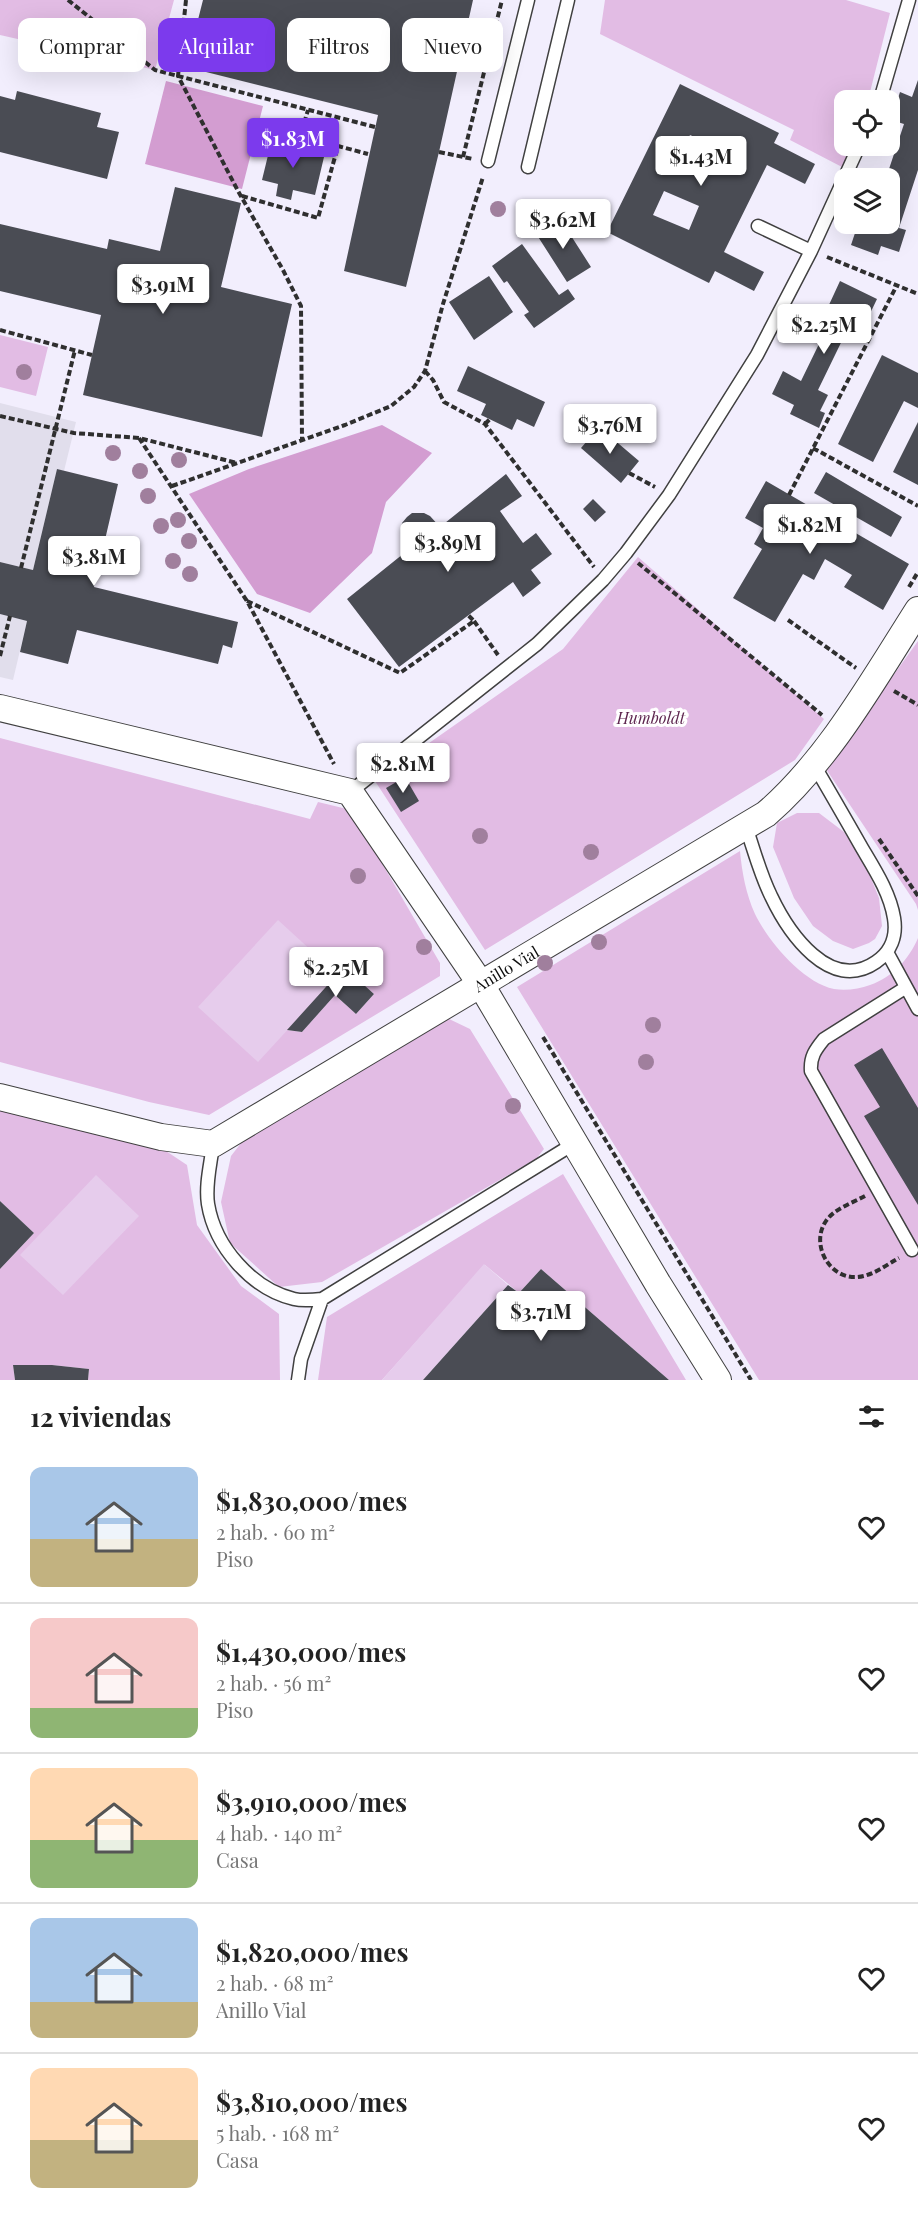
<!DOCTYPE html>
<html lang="es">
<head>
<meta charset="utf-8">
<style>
  body { margin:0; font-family:"Playfair Display",serif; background:#f6f6f6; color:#222; height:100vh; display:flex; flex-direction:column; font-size:22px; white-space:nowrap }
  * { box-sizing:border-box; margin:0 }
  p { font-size:20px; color:#767676 }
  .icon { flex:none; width:33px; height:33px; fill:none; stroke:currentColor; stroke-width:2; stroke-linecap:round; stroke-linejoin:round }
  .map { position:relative; height:1380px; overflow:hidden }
  .side { display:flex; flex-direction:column; background:#fff; flex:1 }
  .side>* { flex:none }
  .hud { position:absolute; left:18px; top:18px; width:600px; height:54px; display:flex; gap:12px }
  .tools { position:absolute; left:834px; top:90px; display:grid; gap:12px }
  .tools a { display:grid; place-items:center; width:66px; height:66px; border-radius:12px; background:#fff; box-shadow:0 6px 24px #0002; font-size:30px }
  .price { position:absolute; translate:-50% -51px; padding:0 14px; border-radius:6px; background:#fff; color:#222; font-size:20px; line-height:39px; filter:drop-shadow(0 2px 3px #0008) }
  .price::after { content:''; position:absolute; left:50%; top:36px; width:18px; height:14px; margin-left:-9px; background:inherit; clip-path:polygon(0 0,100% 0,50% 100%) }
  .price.selected { background:#7c3aed; color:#fff }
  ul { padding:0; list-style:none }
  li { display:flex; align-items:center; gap:18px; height:150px; padding:0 30px }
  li+li { border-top:2px solid #e0e0e0 }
  li span { display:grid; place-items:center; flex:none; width:168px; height:120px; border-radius:12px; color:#555 }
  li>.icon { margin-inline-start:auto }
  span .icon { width:72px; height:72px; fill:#fffc; stroke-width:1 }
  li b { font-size:26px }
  h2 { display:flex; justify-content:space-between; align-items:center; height:72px; padding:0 30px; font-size:26px }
  .tag { padding:0 21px; border-radius:12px; background:#fff; box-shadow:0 6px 24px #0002; font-size:21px; line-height:54px }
  .tag.selected { background:#7c3aed; color:#fff }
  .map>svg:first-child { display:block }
  .green { fill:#e2bce4; fill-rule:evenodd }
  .forest { fill:#d39dd1 }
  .pitch { fill:#e6ccec }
  .plaza { fill:#e1deec }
  .building { fill:#4a4c54; fill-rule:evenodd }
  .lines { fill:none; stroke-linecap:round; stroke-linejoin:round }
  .service-casing { stroke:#404040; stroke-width:15 }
  .minor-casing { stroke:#404040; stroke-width:28 }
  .path { stroke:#2f2f2f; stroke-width:4; stroke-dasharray:6 3; stroke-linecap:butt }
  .service { stroke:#fff; stroke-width:12 }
  .minor { stroke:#fff; stroke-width:26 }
  .tree { fill:#a07f9d }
  .labels { text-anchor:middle; stroke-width:6; stroke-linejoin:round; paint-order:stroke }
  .park-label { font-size:16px; font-style:italic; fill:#5d254e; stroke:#fff }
  .street-label { font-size:16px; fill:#0d0d0d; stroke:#fff }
</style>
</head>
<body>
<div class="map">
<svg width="918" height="1380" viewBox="0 0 918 1380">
  <rect width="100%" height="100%" fill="#f2eefd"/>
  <path class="green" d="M 0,0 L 174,0 L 155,70 L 0,35 Z
    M 605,0 L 846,0 L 890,13 L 868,100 L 844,100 L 844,146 L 851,146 L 842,167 L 790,140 L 794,130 L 600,34 Z
    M 0,335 L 48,347 L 36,396 L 0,387 Z
    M 638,557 L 824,719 L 795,760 L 485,950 L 375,781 L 563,649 Z
    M 918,641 L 918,910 L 916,904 L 826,769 Z
    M 0,738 L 310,819 L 318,802 L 351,810 L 440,963 L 440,976 L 209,1115 L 149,1102 L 0,1062 ZM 344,968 L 374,994 L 356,1014 L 335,995 L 302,1032 L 287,1030 Z
    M 797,813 L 819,813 L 844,832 L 866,866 L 879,898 L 882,926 L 875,939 L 869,943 L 853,949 L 833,941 L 813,926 L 794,898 L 773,847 L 777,823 Z
    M 740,851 C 742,873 746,894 755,914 C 768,941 803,983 834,989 C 846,991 859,989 870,985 C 893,977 909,959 918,938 L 918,1380 L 759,1380 L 517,987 Z
    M 447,1018 L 470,1029 L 544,1149 L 536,1159 L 322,1282 L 279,1287 L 230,1243 L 221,1202 L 231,1156 L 245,1138 Z
    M 0,1108 L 160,1147 L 187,1165 L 197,1225 L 241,1286 L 279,1314 L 280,1380 L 88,1380 L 89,1369 L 52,1365 L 13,1365 L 15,1380 L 0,1380 L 0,1269 L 34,1233 L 0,1201 Z
    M 563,1174 L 686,1380 L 669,1380 L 541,1269 L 519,1293 L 485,1265 L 382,1380 L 318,1380 L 327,1317 Z"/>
  <path class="forest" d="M 166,81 L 263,106 L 242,189 L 145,164 Z
    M 382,425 L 432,453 L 386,502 L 372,553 L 310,613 L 257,594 L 189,494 L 249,469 Z"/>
  <path class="pitch" d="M 278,920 L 338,975 L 258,1062 L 198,1007 Z
    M 96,1175 L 139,1216 L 63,1295 L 20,1255 Z
    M 484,1264 L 508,1285 L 423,1380 L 382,1380 Z"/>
  <path class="plaza" d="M 0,403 L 76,422 L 64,471 L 57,469 L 33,570 L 0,562 Z
    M 0,614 L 27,621 L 13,680 L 0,677 Z"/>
  <path class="building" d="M 203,0 L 473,0 L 439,152 L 406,287 L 344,271 L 378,115 L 186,67 Z
    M 918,80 L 918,170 L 899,228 L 906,230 L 899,252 L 881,246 L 878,255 L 851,245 L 858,224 L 890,224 L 890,178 L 886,178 L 904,124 L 891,120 L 900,92 L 912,97 Z
    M 680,84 L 779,133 L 774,143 L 815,164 L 805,184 L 767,165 L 724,252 L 764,272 L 754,291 L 715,271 L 709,283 L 607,232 ZM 690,135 L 725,150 L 715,174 L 679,159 ZM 664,191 L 699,206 L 689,230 L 653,215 Z
    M 17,91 L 101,113 L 97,127 L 119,132 L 107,179 L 0,152 L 0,96 L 15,100 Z
    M 290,138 L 308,142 L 305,153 L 324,157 L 315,195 L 293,190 L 291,200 L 276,196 L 278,184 L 262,180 L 271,143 L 288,147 Z
    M 175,187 L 241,203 L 221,287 L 292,304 L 262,437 L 83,395 L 101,315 L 0,291 L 0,224 L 107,249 L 109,239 L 160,251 Z
    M 559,217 L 591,267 L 567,282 L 535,232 Z
    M 522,244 L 559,295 L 568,289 L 575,299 L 534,328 L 524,315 L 529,312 L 507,281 L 504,283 L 492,266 Z
    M 489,276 L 513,312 L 474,340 L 449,302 Z
    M 840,281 L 877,299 L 865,324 L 853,318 L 818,390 L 828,395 L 820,411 L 825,413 L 819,428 L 790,414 L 794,405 L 772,394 L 783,371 L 801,381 L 835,311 L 828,307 Z
    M 882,355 L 918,373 L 918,408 L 904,401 L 873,462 L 838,444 Z
    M 468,366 L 545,402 L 534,427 L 517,419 L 512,430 L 481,415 L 486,404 L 457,391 Z
    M 918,422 L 918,485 L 893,472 Z
    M 599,427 L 639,461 L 621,483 L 581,448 Z
    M 57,469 L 118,484 L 94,587 L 238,622 L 232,648 L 223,645 L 218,664 L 77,630 L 68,664 L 20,652 L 27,621 L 0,614 L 0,562 L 33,570 Z
    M 826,472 L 902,517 L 891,537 L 814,493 Z
    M 506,474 L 522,496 L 500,511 L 523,543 L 536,533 L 552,554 L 531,570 L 541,583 L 523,597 L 513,582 L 399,667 L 347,599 L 408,550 L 401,532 L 402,523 L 407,517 L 412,513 L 424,513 L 430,516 L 440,527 Z
    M 766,481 L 909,564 L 883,610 L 844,587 L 852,575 L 825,559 L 814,580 L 803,574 L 775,622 L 733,598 L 762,549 L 754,544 L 763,528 L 745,518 Z
    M 593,499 L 606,512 L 595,522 L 583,509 Z
    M 405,777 L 419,801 L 401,812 L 386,788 Z
    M 344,967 L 374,994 L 356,1014 L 335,995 L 302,1032 L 287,1030 Z
    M 882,1048 L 918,1108 L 918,1205 L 864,1116 L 880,1107 L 854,1065 Z
    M 0,1201 L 34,1233 L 0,1269 Z
    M 541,1269 L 669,1380 L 423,1380 L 508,1285 L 519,1293 Z
    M 13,1365 L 52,1365 L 89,1369 L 88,1380 L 15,1380 Z"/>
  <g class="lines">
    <defs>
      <path id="service" d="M 880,100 L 909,0
        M 488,161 L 528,0
        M 528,167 L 568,0
        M 758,226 L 811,251
        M 350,792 L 537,644 L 603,580 L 626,553 L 669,495 L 757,355 L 811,251 L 859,146
        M 746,827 C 754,850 760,874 771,896 C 788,932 830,994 876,962 C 891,952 897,936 894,918 C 890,893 875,870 862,848 C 846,820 830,792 814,765
        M 887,952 L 918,1009
        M 905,988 L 824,1039 C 815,1050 810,1057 811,1071 L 912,1250
        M 213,1144 C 211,1163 205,1184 208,1204 C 215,1247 252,1289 294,1299 C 303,1301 313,1300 322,1299
        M 298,1380 L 301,1359 L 322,1299 L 575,1143"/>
      <g id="minor">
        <path d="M 0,708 L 350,792 L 480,983 L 658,1284 L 718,1380"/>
        <path id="s1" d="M 0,1097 L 161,1137 L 213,1144 L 766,814 C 828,761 874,679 918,610"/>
      </g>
    </defs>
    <use href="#service" class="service-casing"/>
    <use href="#minor" class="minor-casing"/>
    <path class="path" d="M 68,0 L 155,70 L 375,127
      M 186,0 L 178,76 L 238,191 L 283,270 L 301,306 L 302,440
      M 299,140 L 308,110
      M 439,152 L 473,159
      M 463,157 L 502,0
      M 242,196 L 318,218 L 338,146 L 368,154
      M 827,257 L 918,294
      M 0,330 L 92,355
      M 425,371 L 433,380 L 444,402 L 485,424 L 594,567
      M 0,416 L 74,433 L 139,438 L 237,463
      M 485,424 L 490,419
      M 139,438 L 247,601 L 334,764
      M 813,448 L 918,506
      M 629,473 L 655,487
      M 172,486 L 345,425 L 391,406 L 414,387 L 425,371 L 443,304 L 483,177
      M 789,495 L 897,285
      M 638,563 L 822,715
      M 21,568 L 75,350
      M 909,587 L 918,572
      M 247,601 L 400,673 L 474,621 L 468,615
      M 788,620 L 856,668
      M 474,621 L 498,655
      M 0,656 L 10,616
      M 894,691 L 918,705
      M 879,839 L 918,896
      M 543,1037 L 751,1380
      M 865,1196 C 852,1203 834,1209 826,1221 C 810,1244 829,1279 857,1277 C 873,1276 886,1265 899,1258"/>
    <use href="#service" class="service"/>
    <use href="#minor" class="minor"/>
  </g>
  <g class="tree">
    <circle cx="498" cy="209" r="8"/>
    <circle cx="24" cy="372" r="8"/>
    <circle cx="113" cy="453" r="8"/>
    <circle cx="179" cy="460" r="8"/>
    <circle cx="140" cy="471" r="8"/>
    <circle cx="148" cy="496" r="8"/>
    <circle cx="178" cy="520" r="8"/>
    <circle cx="161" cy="526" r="8"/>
    <circle cx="189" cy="541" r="8"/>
    <circle cx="173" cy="561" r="8"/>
    <circle cx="190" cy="574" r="8"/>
    <circle cx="480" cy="836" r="8"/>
    <circle cx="591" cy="852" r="8"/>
    <circle cx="358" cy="876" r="8"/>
    <circle cx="599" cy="942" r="8"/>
    <circle cx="424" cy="947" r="8"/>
    <circle cx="545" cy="963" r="8"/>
    <circle cx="653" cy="1025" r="8"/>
    <circle cx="646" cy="1062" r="8"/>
    <circle cx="513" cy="1106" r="8"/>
  </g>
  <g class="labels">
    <g class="park-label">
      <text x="651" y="724">Humboldt</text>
    </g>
    <g class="street-label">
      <text dy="6" stroke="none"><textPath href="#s1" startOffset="560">Anillo Vial</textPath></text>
    </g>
  </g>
</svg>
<div class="tools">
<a><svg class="icon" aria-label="locate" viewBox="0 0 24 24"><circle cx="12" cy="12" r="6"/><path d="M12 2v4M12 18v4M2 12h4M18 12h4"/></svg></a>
<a><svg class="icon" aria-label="layers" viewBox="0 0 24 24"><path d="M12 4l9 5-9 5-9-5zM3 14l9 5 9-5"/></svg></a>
</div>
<b class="price selected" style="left:293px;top:169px">$1.83M</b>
<b class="price" style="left:701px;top:187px">$1.43M</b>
<b class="price" style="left:563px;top:250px">$3.62M</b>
<b class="price" style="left:163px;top:315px">$3.91M</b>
<b class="price" style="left:824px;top:355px">$2.25M</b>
<b class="price" style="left:610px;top:455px">$3.76M</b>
<b class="price" style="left:810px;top:555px">$1.82M</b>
<b class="price" style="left:448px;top:573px">$3.89M</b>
<b class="price" style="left:94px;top:587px">$3.81M</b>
<b class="price" style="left:403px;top:794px">$2.81M</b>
<b class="price" style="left:336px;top:998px">$2.25M</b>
<b class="price" style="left:541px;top:1342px">$3.71M</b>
<div class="hud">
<a class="tag">Comprar</a>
<a class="tag selected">Alquilar</a>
<a class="tag">Filtros</a>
<a class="tag">Nuevo</a>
</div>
</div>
<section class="side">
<h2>12 viviendas<svg class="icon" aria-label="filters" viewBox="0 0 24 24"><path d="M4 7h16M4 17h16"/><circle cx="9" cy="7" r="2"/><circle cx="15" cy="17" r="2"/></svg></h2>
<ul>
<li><span style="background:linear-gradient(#a9c7e8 60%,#c2b280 0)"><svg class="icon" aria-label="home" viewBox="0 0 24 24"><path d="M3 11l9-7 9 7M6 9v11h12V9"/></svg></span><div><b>$1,830,000/mes</b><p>2 hab. · 60 m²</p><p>Piso</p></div><svg class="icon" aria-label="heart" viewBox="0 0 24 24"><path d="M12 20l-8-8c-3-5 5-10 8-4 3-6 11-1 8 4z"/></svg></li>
<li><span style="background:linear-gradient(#f6c9c9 75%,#8fb573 0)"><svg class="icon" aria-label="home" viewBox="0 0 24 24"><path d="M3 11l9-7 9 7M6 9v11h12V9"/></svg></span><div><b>$1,430,000/mes</b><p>2 hab. · 56 m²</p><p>Piso</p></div><svg class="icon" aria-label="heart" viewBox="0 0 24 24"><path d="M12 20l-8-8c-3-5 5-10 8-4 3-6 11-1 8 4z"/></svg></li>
<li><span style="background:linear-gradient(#ffd9b3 60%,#8fb573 0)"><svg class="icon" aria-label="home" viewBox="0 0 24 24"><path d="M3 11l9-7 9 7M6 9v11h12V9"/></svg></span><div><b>$3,910,000/mes</b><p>4 hab. · 140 m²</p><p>Casa</p></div><svg class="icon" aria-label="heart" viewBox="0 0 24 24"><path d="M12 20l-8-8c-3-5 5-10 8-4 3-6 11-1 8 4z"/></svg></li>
<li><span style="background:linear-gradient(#a9c7e8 70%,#c2b280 0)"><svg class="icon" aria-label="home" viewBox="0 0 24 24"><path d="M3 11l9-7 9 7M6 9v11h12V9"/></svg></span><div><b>$1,820,000/mes</b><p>2 hab. · 68 m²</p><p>Anillo Vial</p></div><svg class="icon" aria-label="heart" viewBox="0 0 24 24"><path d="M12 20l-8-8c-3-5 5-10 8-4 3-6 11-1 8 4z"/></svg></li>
<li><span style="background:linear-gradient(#ffd9b3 60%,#c2b280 0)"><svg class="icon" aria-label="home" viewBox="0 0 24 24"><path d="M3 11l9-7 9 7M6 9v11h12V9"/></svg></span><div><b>$3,810,000/mes</b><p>5 hab. · 168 m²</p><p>Casa</p></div><svg class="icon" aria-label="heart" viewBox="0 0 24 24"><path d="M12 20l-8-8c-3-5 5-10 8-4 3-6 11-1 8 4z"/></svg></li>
</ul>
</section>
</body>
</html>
